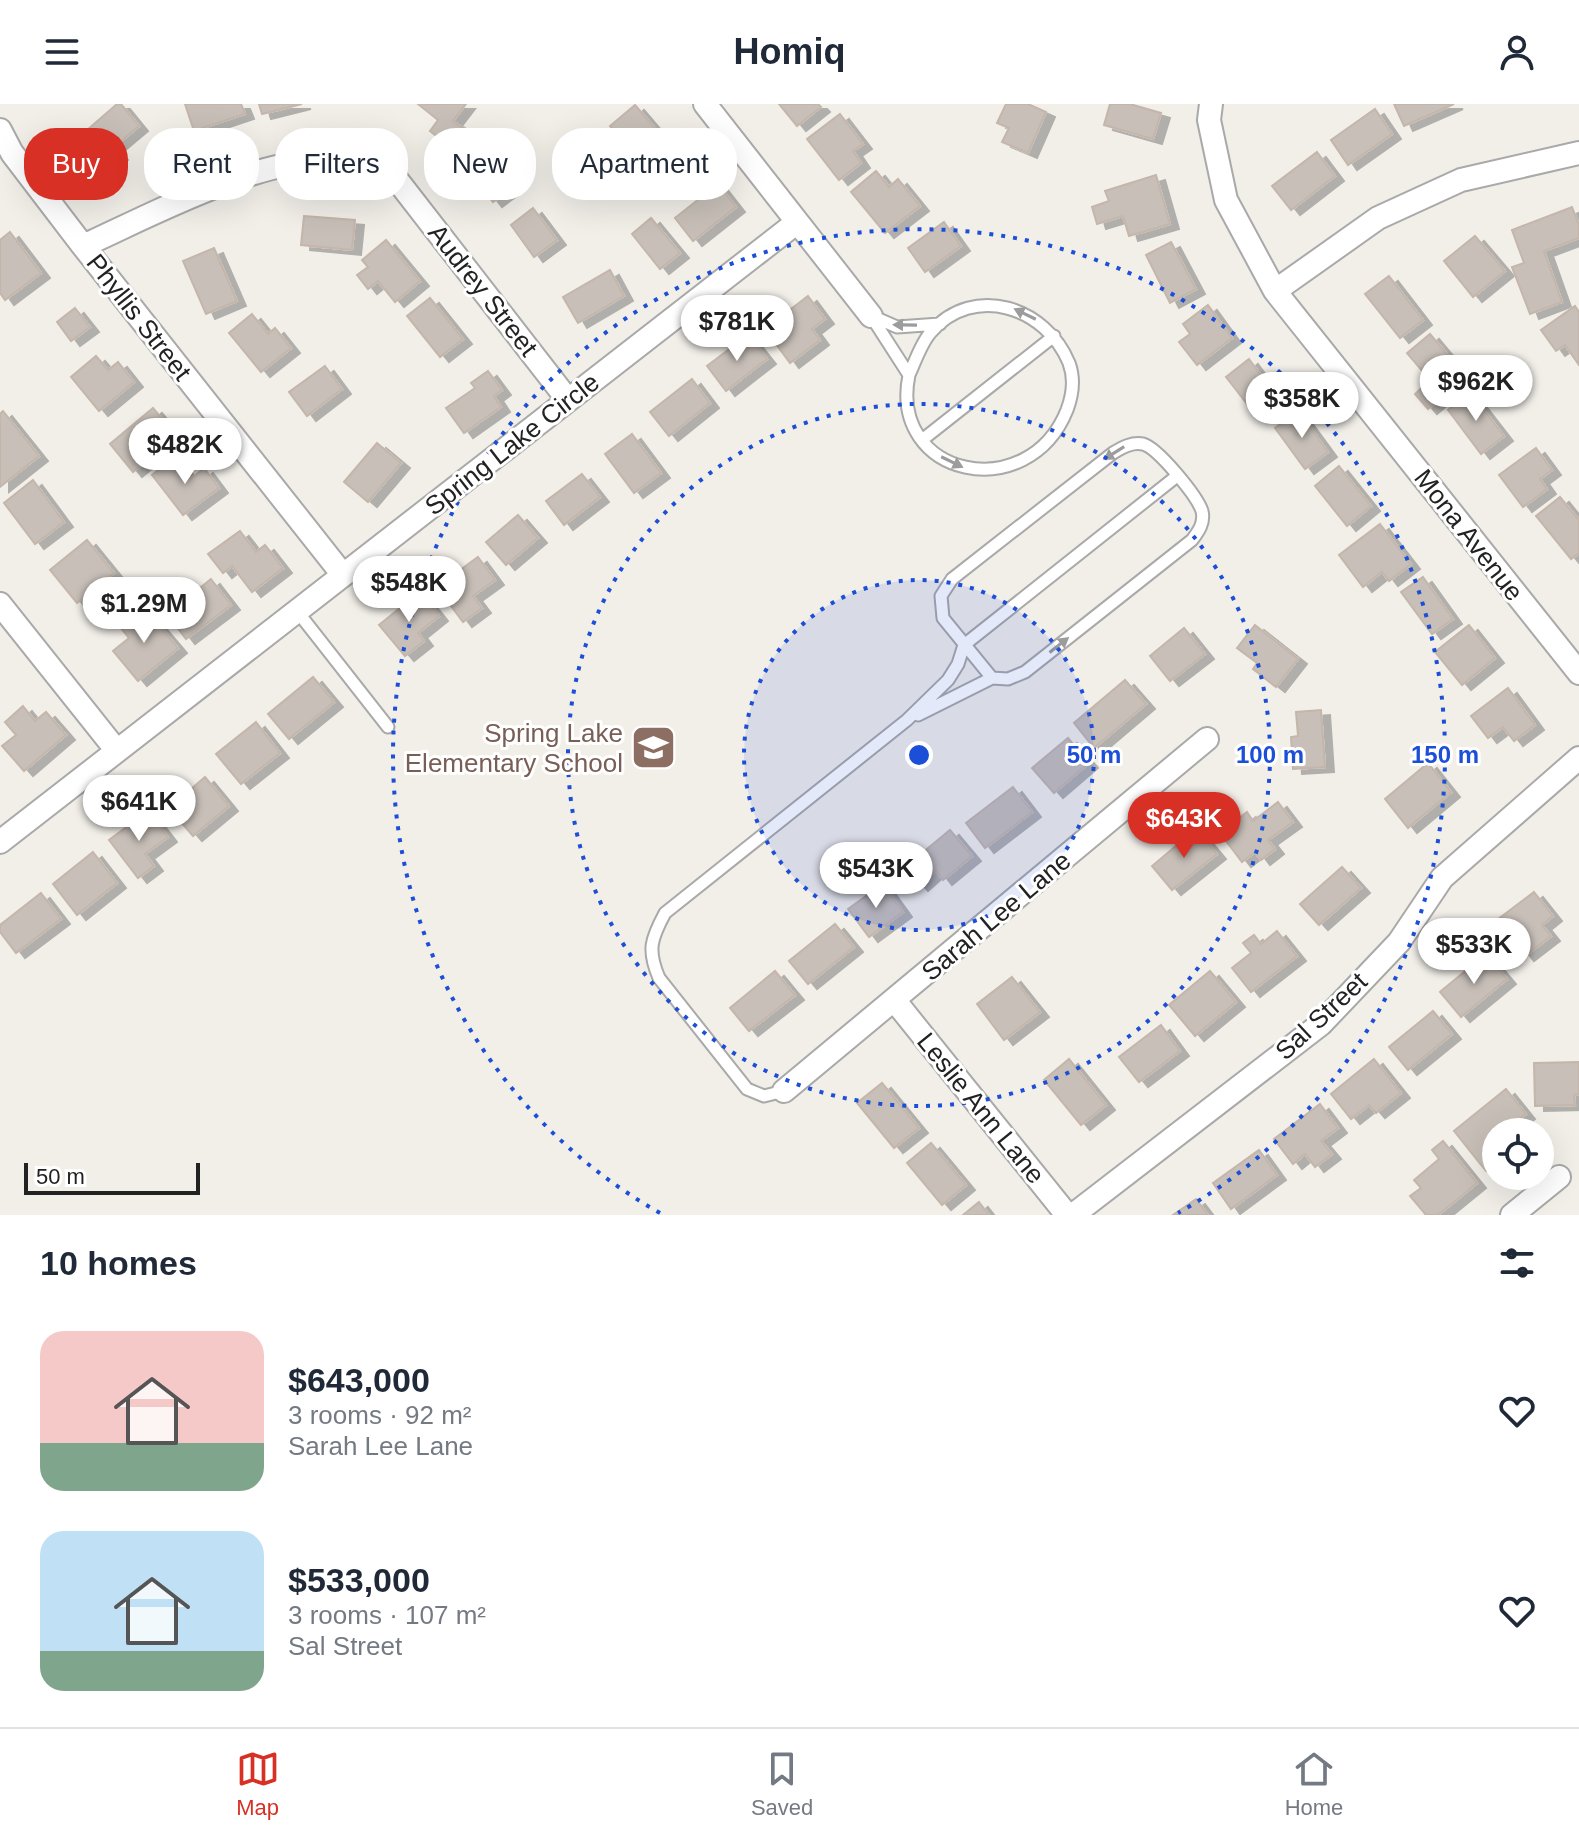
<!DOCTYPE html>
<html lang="en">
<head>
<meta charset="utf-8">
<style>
  body { margin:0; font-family:Helvetica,sans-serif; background:#f6f6f7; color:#1f2937; height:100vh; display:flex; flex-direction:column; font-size:30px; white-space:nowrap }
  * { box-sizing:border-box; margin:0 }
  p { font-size:26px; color:#747a83 }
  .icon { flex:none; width:44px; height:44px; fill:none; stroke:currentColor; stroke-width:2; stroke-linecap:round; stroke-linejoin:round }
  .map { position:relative; height:1111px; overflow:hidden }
  .side { display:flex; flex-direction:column; background:#fff; flex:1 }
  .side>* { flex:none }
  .banner { position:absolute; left:24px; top:24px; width:800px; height:72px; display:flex; gap:16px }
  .tools { position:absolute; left:1482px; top:1014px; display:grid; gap:16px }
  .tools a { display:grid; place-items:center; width:72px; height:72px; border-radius:50%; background:#fff; box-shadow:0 8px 32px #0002; font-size:40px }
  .scale { position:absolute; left:24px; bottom:20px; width:176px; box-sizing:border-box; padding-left:8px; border:4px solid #222; border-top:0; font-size:22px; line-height:28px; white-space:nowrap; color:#222; -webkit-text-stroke:6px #fff; paint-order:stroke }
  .price { position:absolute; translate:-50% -68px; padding:0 18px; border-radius:28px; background:#fff; color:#222; font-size:26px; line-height:52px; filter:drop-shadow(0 2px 4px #0008) }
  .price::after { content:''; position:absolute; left:50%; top:48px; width:24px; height:18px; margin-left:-12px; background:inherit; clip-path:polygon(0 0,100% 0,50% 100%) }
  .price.active { background:#d93025; color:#fff }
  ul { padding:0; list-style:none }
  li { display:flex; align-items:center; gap:24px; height:200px; padding:0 40px }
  li span { display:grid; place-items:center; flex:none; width:224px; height:160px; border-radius:24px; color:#555 }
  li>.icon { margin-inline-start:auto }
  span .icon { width:96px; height:96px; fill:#fffc; stroke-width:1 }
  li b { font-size:34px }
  h2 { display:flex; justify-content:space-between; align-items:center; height:96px; padding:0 40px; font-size:34px }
  .tag { padding:0 28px; border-radius:32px; background:#fff; box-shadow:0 8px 32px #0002; font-size:28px; line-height:72px }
  .tag.active { background:#d93025; color:#fff }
  header { display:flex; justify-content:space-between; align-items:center; height:104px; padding:0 40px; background:#fff; font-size:36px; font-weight:600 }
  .menu { display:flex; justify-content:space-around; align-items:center; height:112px; border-top:2px solid #e0e1e3; background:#fff; font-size:22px; color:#747a83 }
  .menu a { display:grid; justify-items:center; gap:4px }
  .menu .active { color:#d93025 }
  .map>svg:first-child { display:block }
  .building { fill:#c7bfb8; stroke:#c4b6ab; stroke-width:2; filter:url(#shadow) }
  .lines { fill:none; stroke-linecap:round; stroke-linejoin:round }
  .lane-casing { stroke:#a9a9a9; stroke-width:15 }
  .street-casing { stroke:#a9a9a9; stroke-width:26 }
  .lane { stroke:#fff; stroke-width:11 }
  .street { stroke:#fff; stroke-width:22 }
  .oneway { fill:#9c9c9c }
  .ring { fill:none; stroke:#1d4ed8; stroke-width:4; stroke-dasharray:4 8 }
  .labels { text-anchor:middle; stroke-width:6; stroke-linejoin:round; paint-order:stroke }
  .street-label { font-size:26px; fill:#222; stroke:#fff }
  .education-label { font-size:26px; fill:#785e54; stroke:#fff; text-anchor:end }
  .centre { fill:#1d4ed8; stroke:#fff; stroke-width:4 }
  .ring-label { font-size:24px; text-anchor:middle; font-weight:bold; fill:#1d4ed8; stroke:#fff; stroke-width:6; stroke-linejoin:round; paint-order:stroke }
</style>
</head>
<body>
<header><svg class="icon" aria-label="menu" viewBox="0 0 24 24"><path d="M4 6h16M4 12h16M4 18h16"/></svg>Homiq<svg class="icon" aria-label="person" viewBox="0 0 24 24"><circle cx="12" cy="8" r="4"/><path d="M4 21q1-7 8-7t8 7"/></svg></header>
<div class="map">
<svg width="1579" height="1111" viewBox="0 0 1579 1111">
  <defs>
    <filter id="shadow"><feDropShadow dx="9" dy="5" stdDeviation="0" flood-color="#0004"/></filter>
  </defs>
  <rect width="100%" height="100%" fill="#f2efe9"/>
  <path class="building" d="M 117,0 L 121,0 L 139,22 L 113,44 L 119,51 L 102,66 L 86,47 L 97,38 L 87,26 Z
    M 185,0 L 241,0 L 245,10 L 194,27 Z
    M 259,0 L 302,0 L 262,10 Z
    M 418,0 L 466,0 L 453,17 L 463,24 L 449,42 L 430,27 L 438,16 Z
    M 779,0 L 818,0 L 821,3 L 797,22 Z
    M 1006,0 L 1028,0 L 1046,8 L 1028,49 L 1002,38 L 1009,24 L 997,19 Z
    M 1110,0 L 1130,0 L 1161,9 L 1153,35 L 1104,21 Z
    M 1394,0 L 1454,0 L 1404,22 Z
    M 635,1 L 670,42 L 646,63 L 610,22 Z
    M 1375,5 L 1392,30 L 1348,61 L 1331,36 Z
    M 840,10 L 863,40 L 853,47 L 861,59 L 839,76 L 807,35 Z
    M 484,37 L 516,81 L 493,98 L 460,55 Z
    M 1317,48 L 1335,72 L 1291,106 L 1272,82 Z
    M 876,67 L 889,83 L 898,75 L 920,102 L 885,129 L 851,88 Z
    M 1156,71 L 1170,120 L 1129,132 L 1123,112 L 1097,120 L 1092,103 L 1109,97 L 1105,87 Z
    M 718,80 L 736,103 L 693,137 L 675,114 Z
    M 1572,103 L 1579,121 L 1579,134 L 1544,147 L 1562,198 L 1530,210 L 1512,163 L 1524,159 L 1512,126 Z
    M 533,104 L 557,136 L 534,153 L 511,121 Z
    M 304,112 L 355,116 L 352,146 L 301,141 Z
    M 651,114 L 680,149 L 660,165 L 632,130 Z
    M 944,118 L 961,142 L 925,168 L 908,144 Z
    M 10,128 L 41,169 L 5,196 L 0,189 L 0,136 Z
    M 1475,132 L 1505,167 L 1473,193 L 1444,157 Z
    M 386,136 L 420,177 L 395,198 L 378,177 L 368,185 L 357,171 L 368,163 L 362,156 Z
    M 1171,138 L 1196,185 L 1170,199 L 1146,151 Z
    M 214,144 L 237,197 L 206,210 L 183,157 Z
    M 610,166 L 624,192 L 578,219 L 563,193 Z
    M 1389,172 L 1423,216 L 1400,234 L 1365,190 Z
    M 808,192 L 825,215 L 812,225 L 820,236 L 790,259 L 765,225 Z
    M 430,194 L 463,235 L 440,253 L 407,212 Z
    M 1208,201 L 1232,234 L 1197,261 L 1179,238 L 1190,230 L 1183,220 Z
    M 1575,202 L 1579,208 L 1579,261 L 1565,241 L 1556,247 L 1541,226 Z
    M 75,204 L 90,223 L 71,237 L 57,218 Z
    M 252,210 L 268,230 L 275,224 L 291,244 L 261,268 L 229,229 Z
    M 1430,230 L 1466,273 L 1428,305 L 1415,290 L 1430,276 L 1407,249 Z
    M 748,231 L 767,255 L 726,287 L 707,262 Z
    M 96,252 L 108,266 L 118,258 L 134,278 L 99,307 L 71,273 Z
    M 1249,255 L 1280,297 L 1258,314 L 1226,273 Z
    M 325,262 L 342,285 L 307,312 L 289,288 Z
    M 488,267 L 502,286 L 494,292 L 501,303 L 464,329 L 446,304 L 475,284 L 471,279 Z
    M 692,275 L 710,299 L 669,332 L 650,308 Z
    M 1470,288 L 1504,332 L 1481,350 L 1448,306 Z
    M 153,304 L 176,332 L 133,368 L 110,340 Z
    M 3,307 L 39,352 L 0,383 L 0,310 Z
    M 1298,307 L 1328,348 L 1305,365 L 1275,324 Z
    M 632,330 L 661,369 L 634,389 L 605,350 Z
    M 377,339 L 401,359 L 368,398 L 344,378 Z
    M 1536,344 L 1552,366 L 1540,375 L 1547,385 L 1523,403 L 1499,371 Z
    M 175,353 L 191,375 L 204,364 L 219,384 L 183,411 L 152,371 Z
    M 1339,362 L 1371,402 L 1347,422 L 1315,382 Z
    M 582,370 L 600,393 L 564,421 L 546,397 Z
    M 33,376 L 64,418 L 35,440 L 4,399 Z
    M 1560,393 L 1577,414 L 1579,413 L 1579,449 L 1571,455 L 1536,412 Z
    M 518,411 L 538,434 L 506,461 L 486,438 Z
    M 1380,420 L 1411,460 L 1389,477 L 1382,468 L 1363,483 L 1339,451 Z
    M 240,427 L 256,448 L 265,441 L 283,464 L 252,488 L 232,462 L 223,469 L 208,450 Z
    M 87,436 L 114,469 L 77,499 L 50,466 Z
    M 478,453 L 495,476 L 473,492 L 482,504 L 463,518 L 437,483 Z
    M 1423,473 L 1453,515 L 1432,530 L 1401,488 Z
    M 211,475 L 231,501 L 186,535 L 158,498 L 180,481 L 190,492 Z
    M 420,488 L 439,512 L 418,529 L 424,537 L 405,552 L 379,521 Z
    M 144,504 L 178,544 L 138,577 L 113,547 L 129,534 L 120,523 Z
    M 1255,521 L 1298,555 L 1276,583 L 1253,565 L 1257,559 L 1237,544 Z
    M 1469,521 L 1495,554 L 1462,581 L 1435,548 Z
    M 1184,524 L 1205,550 L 1170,577 L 1150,552 Z
    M 313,573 L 334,598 L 289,635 L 268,610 Z
    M 1125,576 L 1146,600 L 1094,644 L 1074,619 Z
    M 1508,584 L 1535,621 L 1514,637 L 1503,623 L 1488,634 L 1471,612 Z
    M 23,602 L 35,617 L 46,608 L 66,631 L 24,667 L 2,642 L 16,631 L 5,618 Z
    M 1321,606 L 1325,663 L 1293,665 L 1291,633 L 1298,632 L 1296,608 Z
    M 256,618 L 280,649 L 241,680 L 216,650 Z
    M 1068,634 L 1089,659 L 1054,689 L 1032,664 Z
    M 1428,659 L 1451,688 L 1408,724 L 1385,695 Z
    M 205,673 L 229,702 L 193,732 L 169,704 Z
    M 1013,683 L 1032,708 L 985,744 L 966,719 Z
    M 1278,698 L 1293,718 L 1268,736 L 1275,745 L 1261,756 L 1255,748 L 1242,758 L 1220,729 L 1247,708 L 1253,717 Z
    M 148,707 L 168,733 L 145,750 L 154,762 L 138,774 L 109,736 Z
    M 1196,725 L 1217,750 L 1172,786 L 1152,762 Z
    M 950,726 L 972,752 L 943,776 L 936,767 L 919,782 L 904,764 Z
    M 93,748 L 117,779 L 77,811 L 53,780 Z
    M 1342,763 L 1361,784 L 1319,821 L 1300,800 Z
    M 883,780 L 903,808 L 869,833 L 848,805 Z
    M 1534,788 L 1553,812 L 1542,821 L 1551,832 L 1525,852 L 1497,816 Z
    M 41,789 L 61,815 L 16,849 L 0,828 L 0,821 Z
    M 835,820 L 854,843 L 808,880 L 789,857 Z
    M 1277,827 L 1297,852 L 1251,888 L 1232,864 L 1251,849 L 1243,839 L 1254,831 L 1261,840 Z
    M 1486,850 L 1507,875 L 1461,913 L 1440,888 Z
    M 775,867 L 795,891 L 749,927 L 730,904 Z
    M 1210,867 L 1236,898 L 1195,932 L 1169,901 Z
    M 1012,873 L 1040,908 L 1004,936 L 977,900 Z
    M 1433,907 L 1452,930 L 1408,966 L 1389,943 Z
    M 1161,921 L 1180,947 L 1139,978 L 1119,953 Z
    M 1069,955 L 1106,1001 L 1081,1021 L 1044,976 Z
    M 1374,955 L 1401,989 L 1376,1009 L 1369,1001 L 1351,1015 L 1331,990 Z
    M 1579,958 L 1579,990 L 1574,991 L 1575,1001 L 1535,1002 L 1534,959 Z
    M 882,979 L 919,1024 L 894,1044 L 857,999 Z
    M 1506,985 L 1526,1010 L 1504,1028 L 1496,1028 L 1496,1058 L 1486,1067 L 1454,1027 Z
    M 1320,1000 L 1338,1024 L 1321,1037 L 1332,1050 L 1315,1063 L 1305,1050 L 1293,1060 L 1274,1035 Z
    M 1443,1037 L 1477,1079 L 1438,1111 L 1426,1111 L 1410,1092 L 1421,1084 L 1414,1076 L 1439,1055 L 1432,1046 Z
    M 931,1039 L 966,1081 L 942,1101 L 907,1059 Z
    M 1259,1046 L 1277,1071 L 1231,1105 L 1213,1079 Z
    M 1196,1095 L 1208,1111 L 1173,1111 Z
    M 979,1098 L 989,1111 L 963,1111 Z"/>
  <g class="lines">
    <defs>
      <path id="lane" d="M 871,212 L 909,271 C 888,373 1028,403 1067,306 C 1073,290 1075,275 1069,259 C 1046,203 974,179 931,228 C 921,239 915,258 909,271
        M 872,212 L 897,223 L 940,220
        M 922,336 L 1054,232
        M 297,507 L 388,623
        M 918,611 L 992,574 L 1008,575 L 1025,568 L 1192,436 C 1198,428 1205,419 1202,407 C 1197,392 1158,344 1143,340 C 1132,338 1123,343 1113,349 L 952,475 L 941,492 L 943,514 L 992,574
        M 784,987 L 764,992 L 747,985 L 659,874 C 647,846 651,835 665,809 L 907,616 L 948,576 L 958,560 L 964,541 L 1177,372"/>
      <path id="street" d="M 705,0 L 871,212
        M 1211,0 L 1209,16 L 1226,96 L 1275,187 L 1579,569
        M 0,26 L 12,49 L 83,142 L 343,471
        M 83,142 C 152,111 276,43 352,58 C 366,60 380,67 394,72 L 568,296
        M 1275,187 L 1378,114 L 1461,76 L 1579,49
        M 0,500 L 117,647
        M 0,738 L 796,119
        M 895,897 L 1067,1111
        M 784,987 L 1207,635
        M 1073,1111 L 1321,920 L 1399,838 L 1442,774 L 1579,654
        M 1512,1111 L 1559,1073"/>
    </defs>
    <use href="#lane" class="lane-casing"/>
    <use href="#street" class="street-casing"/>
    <use href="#lane" class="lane"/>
    <use href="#street" class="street"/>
  </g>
  <defs><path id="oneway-solid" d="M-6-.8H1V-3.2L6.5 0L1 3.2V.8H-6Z" transform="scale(2)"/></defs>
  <g class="oneway">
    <use href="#oneway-solid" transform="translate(1025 210) rotate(-154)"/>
    <use href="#oneway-solid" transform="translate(905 221) rotate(-179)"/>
    <use href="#oneway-solid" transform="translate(1114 349) rotate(148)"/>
    <use href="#oneway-solid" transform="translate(952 358) rotate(26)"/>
    <use href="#oneway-solid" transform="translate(1059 541) rotate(-38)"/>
  </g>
  <circle cx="919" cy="651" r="175" fill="#1d4ed8" fill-opacity=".12"/>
  <g class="ring">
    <circle cx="919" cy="651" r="175"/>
    <circle cx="919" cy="651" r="351"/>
    <path d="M660 1109A526 526 0 1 1 1178 1109"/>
  </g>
  <defs>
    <symbol id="school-square" viewBox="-11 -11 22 22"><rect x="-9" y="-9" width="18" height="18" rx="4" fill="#8d6e63" stroke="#fff"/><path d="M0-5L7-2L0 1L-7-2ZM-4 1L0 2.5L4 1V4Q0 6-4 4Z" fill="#fff"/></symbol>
  </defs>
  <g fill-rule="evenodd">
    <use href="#school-square" x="628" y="618" width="51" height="51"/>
  </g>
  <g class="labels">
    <g class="street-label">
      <text transform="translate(483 186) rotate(52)" y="9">Audrey Street</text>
      <text transform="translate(139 213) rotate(52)" y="9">Phyllis Street</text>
      <text transform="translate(512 340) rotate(-38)" y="9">Spring Lake Circle</text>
      <text transform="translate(1469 431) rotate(52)" y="9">Mona Avenue</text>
      <text transform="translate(996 812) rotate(-40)" y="9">Sarah Lee Lane</text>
      <text transform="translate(1321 912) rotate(-43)" y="9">Sal Street</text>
      <text transform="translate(981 1004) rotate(51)" y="9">Leslie Ann Lane</text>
    </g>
    <g class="education-label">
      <text x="623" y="638">Spring Lake<tspan x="623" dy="30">Elementary School</tspan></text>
    </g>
  </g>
  <circle cx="919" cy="651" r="12" class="centre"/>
  <g class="ring-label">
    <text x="1094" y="659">50 m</text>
    <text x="1270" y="659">100 m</text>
    <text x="1445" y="659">150 m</text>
  </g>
</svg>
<div class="tools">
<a><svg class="icon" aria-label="locate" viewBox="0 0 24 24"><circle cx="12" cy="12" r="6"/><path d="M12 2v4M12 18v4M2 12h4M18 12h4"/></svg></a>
</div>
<div class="scale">50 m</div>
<b class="price" style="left:737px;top:259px">$781K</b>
<b class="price" style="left:1476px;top:319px">$962K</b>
<b class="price" style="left:1302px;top:336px">$358K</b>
<b class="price" style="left:185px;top:382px">$482K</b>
<b class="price" style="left:409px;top:520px">$548K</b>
<b class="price" style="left:144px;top:541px">$1.29M</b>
<b class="price" style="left:139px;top:739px">$641K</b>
<b class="price active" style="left:1184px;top:756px">$643K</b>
<b class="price" style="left:876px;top:806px">$543K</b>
<b class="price" style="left:1474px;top:882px">$533K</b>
<div class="banner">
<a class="tag active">Buy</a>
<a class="tag">Rent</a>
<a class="tag">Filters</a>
<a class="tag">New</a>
<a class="tag">Apartment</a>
</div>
</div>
<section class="side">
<h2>10 homes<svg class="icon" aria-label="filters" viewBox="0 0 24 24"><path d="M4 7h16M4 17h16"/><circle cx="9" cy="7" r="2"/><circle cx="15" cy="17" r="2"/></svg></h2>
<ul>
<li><span style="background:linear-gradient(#f6c9c9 70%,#7fa58c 0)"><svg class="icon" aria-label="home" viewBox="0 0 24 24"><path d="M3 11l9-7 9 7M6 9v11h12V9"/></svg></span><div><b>$643,000</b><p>3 rooms · 92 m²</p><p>Sarah Lee Lane</p></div><svg class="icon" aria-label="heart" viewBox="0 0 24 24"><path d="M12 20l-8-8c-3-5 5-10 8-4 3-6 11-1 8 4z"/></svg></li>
<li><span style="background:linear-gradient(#bfe0f5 75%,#7fa58c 0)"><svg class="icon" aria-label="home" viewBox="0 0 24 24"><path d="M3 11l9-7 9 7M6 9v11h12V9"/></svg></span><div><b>$533,000</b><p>3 rooms · 107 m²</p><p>Sal Street</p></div><svg class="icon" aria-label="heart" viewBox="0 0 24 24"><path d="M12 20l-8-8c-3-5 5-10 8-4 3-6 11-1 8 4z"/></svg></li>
</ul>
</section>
<nav class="menu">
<a class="active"><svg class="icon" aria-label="map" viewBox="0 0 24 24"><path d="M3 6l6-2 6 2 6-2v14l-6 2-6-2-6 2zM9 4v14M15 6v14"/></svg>Map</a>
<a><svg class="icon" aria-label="saved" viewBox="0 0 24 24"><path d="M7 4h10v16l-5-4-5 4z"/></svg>Saved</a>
<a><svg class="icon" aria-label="home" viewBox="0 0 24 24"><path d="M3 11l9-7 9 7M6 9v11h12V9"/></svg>Home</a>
</nav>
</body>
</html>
